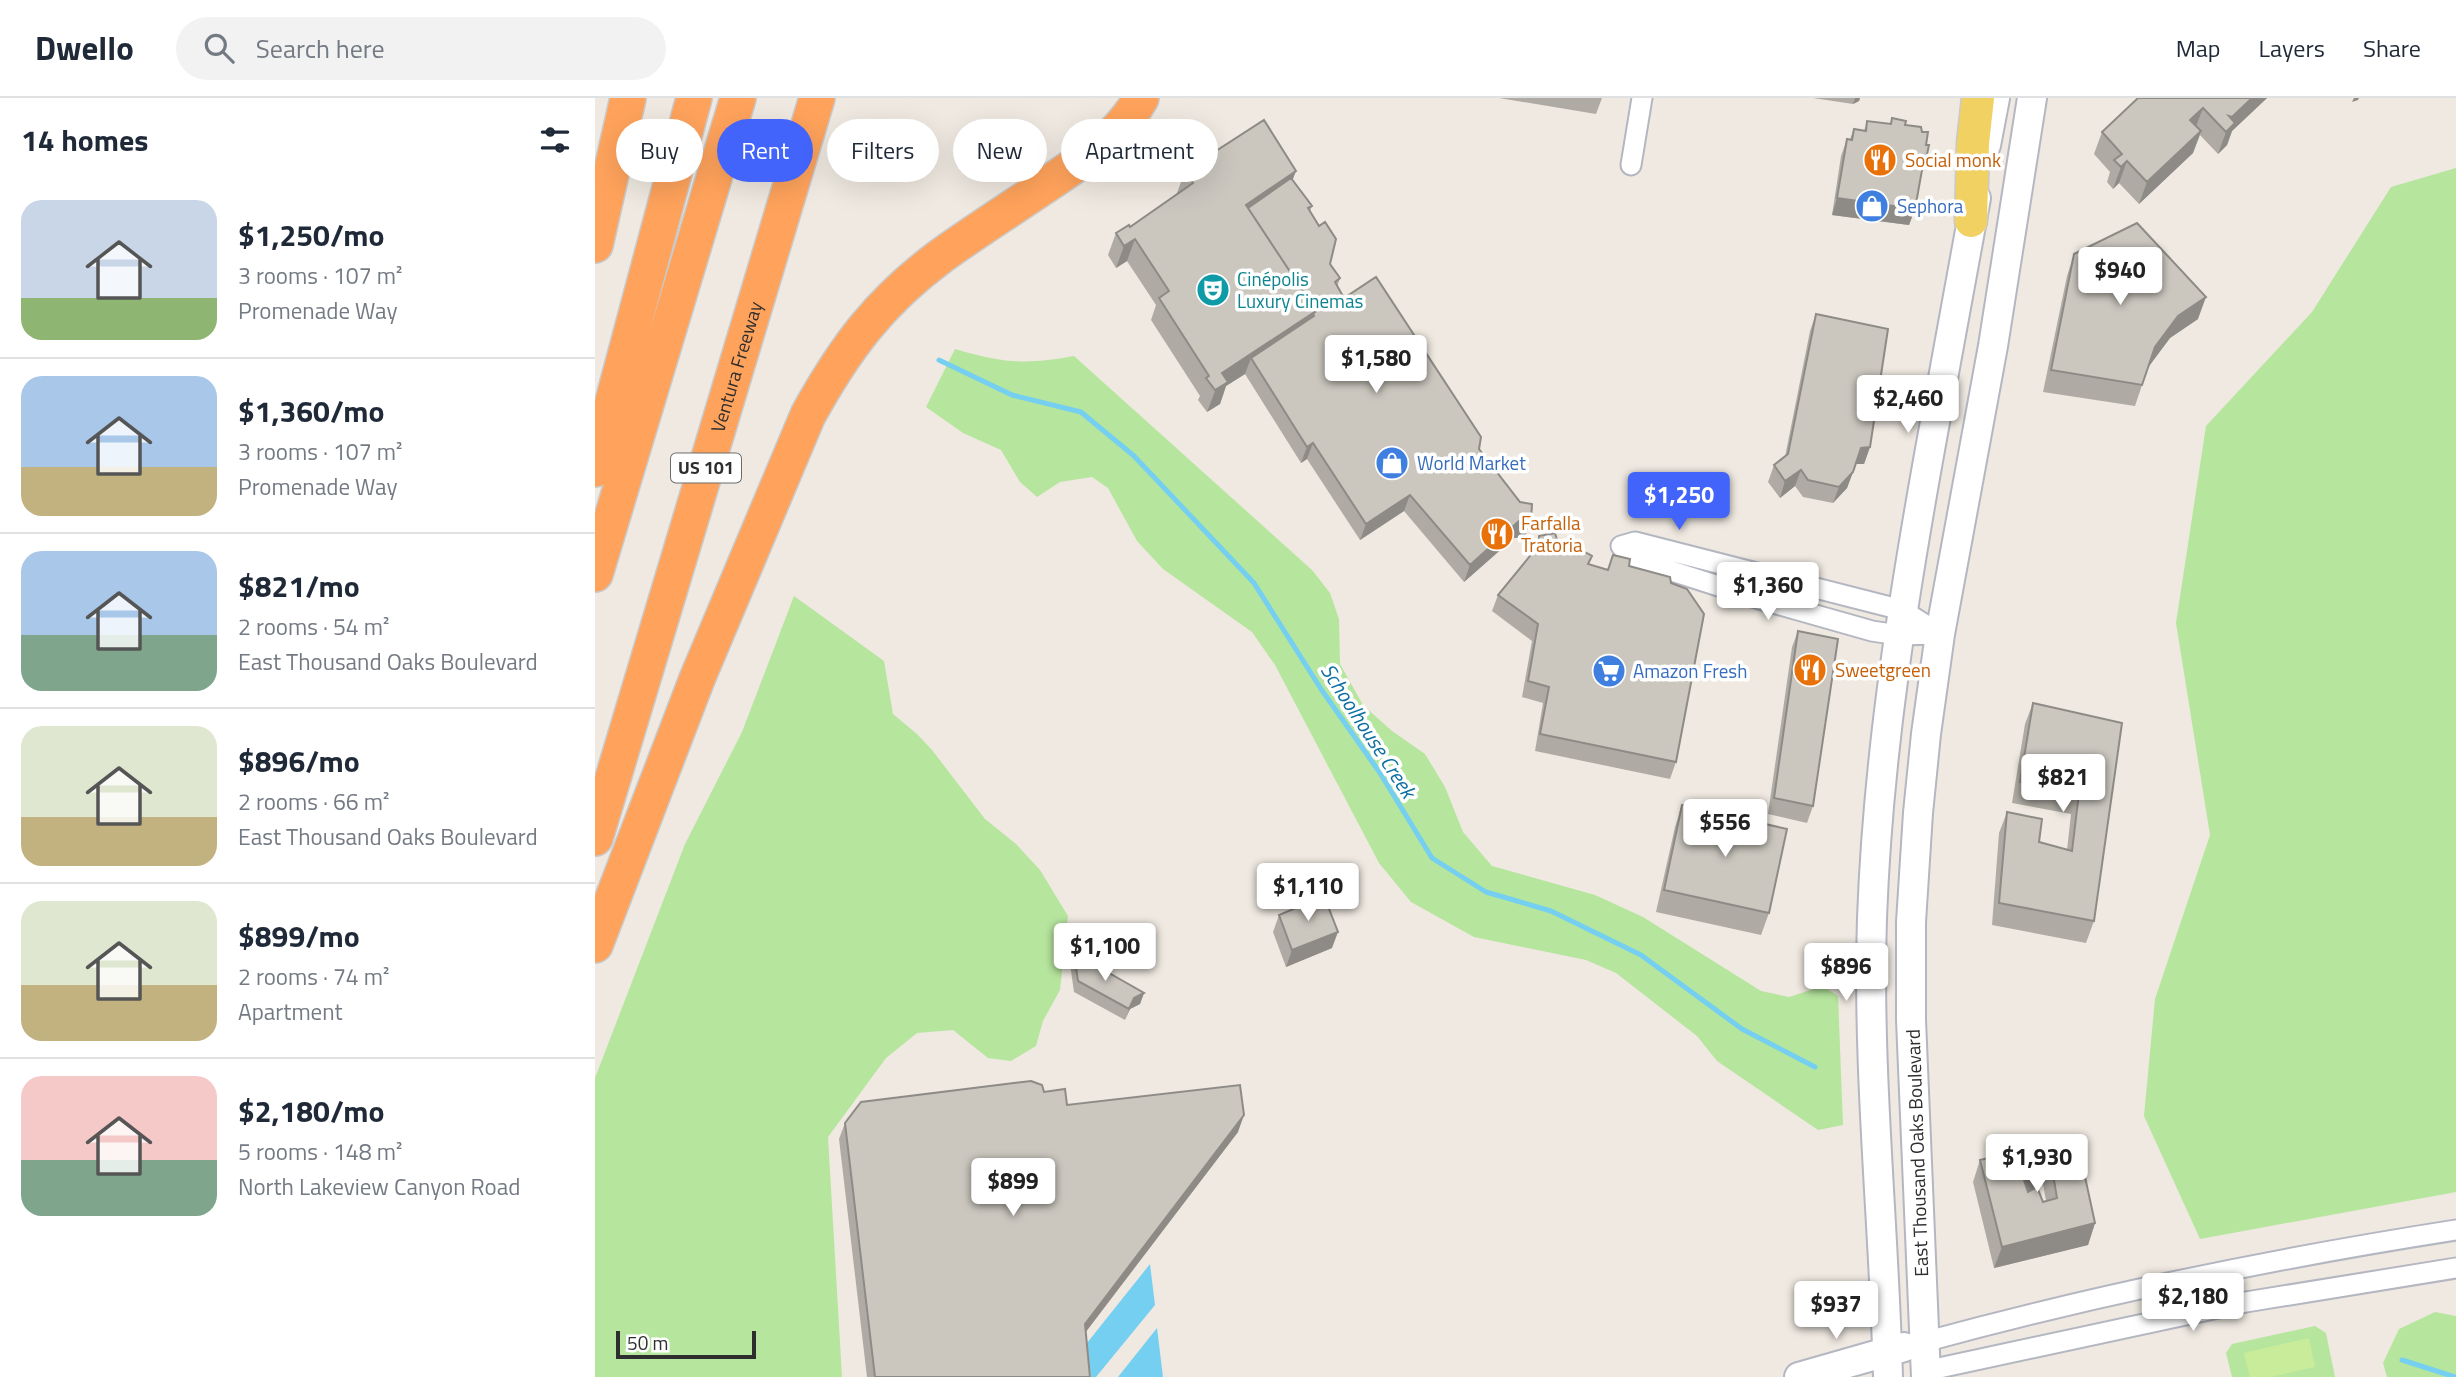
<!DOCTYPE html>
<html lang="en">
<head>
<meta charset="utf-8">
<style>
  body { margin:0; font-family:"Titillium Web",sans-serif; background:#f2f2f3; color:#1f2937; height:100vh; display:flex; flex-direction:column; font-size:26px; white-space:nowrap }
  * { box-sizing:border-box; margin:0 }
  p { font-size:23px; color:#747a83 }
  .icon { flex:none; width:38px; height:38px; fill:none; stroke:currentColor; stroke-width:2; stroke-linecap:round; stroke-linejoin:round }
  .map { position:relative; flex:1; overflow:hidden }
  .panel { display:flex; flex-direction:column; background:#fff; width:595px }
  .panel>* { flex:none }
  .banner { position:absolute; left:21px; top:21px; width:665px; height:63px; display:flex; gap:14px }
  .scale { position:absolute; left:21px; bottom:18px; width:140px; box-sizing:border-box; padding-left:7px; border:4px solid #2e2e2e; border-top:0; font-size:19px; line-height:24px; white-space:nowrap; color:#2e2e2e; -webkit-text-stroke:5px #fff; paint-order:stroke }
  .price { position:absolute; translate:-50% -60px; padding:0 16px; border-radius:7px; background:#fff; color:#222; font-size:23px; line-height:46px; filter:drop-shadow(0 2px 4px #0008) }
  .price::after { content:''; position:absolute; left:50%; top:42px; width:21px; height:16px; margin-left:-10px; background:inherit; clip-path:polygon(0 0,100% 0,50% 100%) }
  .price.active { background:#4264fb; color:#fff }
  ul { padding:0; list-style:none }
  li { display:flex; align-items:center; gap:21px; height:175px; padding:0 21px }
  li+li { border-top:2px solid #e0e1e3 }
  li span { display:grid; place-items:center; flex:none; width:196px; height:140px; border-radius:21px; color:#555 }
  li>.icon { margin-inline-start:auto }
  span .icon { width:84px; height:84px; fill:#fffc; stroke-width:1 }
  li b { font-size:30px }
  h2 { display:flex; justify-content:space-between; align-items:center; height:84px; padding:0 21px; font-size:30px }
  .chip { padding:0 24px; border-radius:32px; background:#fff; box-shadow:0 7px 28px #0002; font-size:24px; line-height:63px }
  .chip.active { background:#4264fb; color:#fff }
  header { display:flex; align-items:center; gap:42px; box-sizing:border-box; height:98px; padding:0 35px; background:#fff; border-bottom:2px solid #e0e1e3 }
  header strong { font-size:33px }
  nav { display:flex; gap:38px; margin-inline-start:auto; font-size:24px }
  .search { width:490px; height:63px; background:#f2f2f3; display:flex; align-items:center; gap:18px; box-sizing:border-box; padding:0 24px; border-radius:38px; color:#747a83; font-size:26px }
  main { display:flex; flex:1; min-height:0 }
  .map>svg:first-child { display:block }
  .green { fill:#b6e59e }
  .pitch { fill:#c9ec9a }
  .water { fill:#75cff0 }
  .lines { fill:none; stroke-linecap:round; stroke-linejoin:round }
  .stream { stroke:#75cff0; stroke-width:5 }
  .street-casing { stroke:#b4b7c1; stroke-width:23 }
  .secondary-casing { stroke:#b4b7c1; stroke-width:32 }
  .primary-casing { stroke:#c9c9c9; stroke-width:35 }
  .highway-casing { stroke:#c9c9c9; stroke-width:38 }
  .street { stroke:#fff; stroke-width:19 }
  .secondary { stroke:#fff; stroke-width:28 }
  .primary { stroke:#f2d163; stroke-width:32 }
  .highway { stroke:#ffa35c; stroke-width:35 }
  .wall { fill:#afaba4 }
  .shaded-wall { fill:#8e8b86 }
  .building { fill:#cbc7bf; stroke:#8e8b86; stroke-width:2 }
  .labels { text-anchor:middle; stroke-width:7; stroke-linejoin:round; paint-order:stroke }
  .shield { fill:#fff; stroke:#6d6d6d; stroke-width:2 }
  .shield-label { font-size:18px; font-weight:bold; fill:#2e2e2e }
  .food-label { font-size:19px; fill:#c56008; stroke:#fff; text-anchor:start }
  .shop-label { font-size:19px; fill:#366cbe; stroke:#fff; text-anchor:start }
  .culture-label { font-size:19px; fill:#0d838f; stroke:#fff; text-anchor:start }
  .street-label { font-size:19px; fill:#2e2e2e; stroke:#fff }
  .water-label { font-size:21px; font-style:italic; fill:#0d6fa3; stroke:#fff }
</style>
</head>
<body>
<header>
<strong>Dwello</strong>
<div class="search"><svg class="icon" aria-label="search" viewBox="0 0 24 24"><circle cx="10" cy="10" r="6"/><path d="M15 15l6 6"/></svg>Search here</div>
<nav><a>Map</a><a>Layers</a><a>Share</a></nav>
</header>
<main>
<section class="panel">
<h2>14 homes<svg class="icon" aria-label="filters" viewBox="0 0 24 24"><path d="M4 7h16M4 17h16"/><circle cx="9" cy="7" r="2"/><circle cx="15" cy="17" r="2"/></svg></h2>
<ul>
<li><span style="background:linear-gradient(#c9d6e8 70%,#8fb573 0)"><svg class="icon" aria-label="home" viewBox="0 0 24 24"><path d="M3 11l9-7 9 7M6 9v11h12V9"/></svg></span><div><b>$1,250/mo</b><p>3 rooms · 107 m²</p><p>Promenade Way</p></div></li>
<li><span style="background:linear-gradient(#a9c7e8 65%,#c2b280 0)"><svg class="icon" aria-label="home" viewBox="0 0 24 24"><path d="M3 11l9-7 9 7M6 9v11h12V9"/></svg></span><div><b>$1,360/mo</b><p>3 rooms · 107 m²</p><p>Promenade Way</p></div></li>
<li><span style="background:linear-gradient(#a9c7e8 60%,#7fa58c 0)"><svg class="icon" aria-label="home" viewBox="0 0 24 24"><path d="M3 11l9-7 9 7M6 9v11h12V9"/></svg></span><div><b>$821/mo</b><p>2 rooms · 54 m²</p><p>East Thousand Oaks Boulevard</p></div></li>
<li><span style="background:linear-gradient(#dfe7d0 65%,#c2b280 0)"><svg class="icon" aria-label="home" viewBox="0 0 24 24"><path d="M3 11l9-7 9 7M6 9v11h12V9"/></svg></span><div><b>$896/mo</b><p>2 rooms · 66 m²</p><p>East Thousand Oaks Boulevard</p></div></li>
<li><span style="background:linear-gradient(#dfe7d0 60%,#c2b280 0)"><svg class="icon" aria-label="home" viewBox="0 0 24 24"><path d="M3 11l9-7 9 7M6 9v11h12V9"/></svg></span><div><b>$899/mo</b><p>2 rooms · 74 m²</p><p>Apartment</p></div></li>
<li><span style="background:linear-gradient(#f6c9c9 60%,#7fa58c 0)"><svg class="icon" aria-label="home" viewBox="0 0 24 24"><path d="M3 11l9-7 9 7M6 9v11h12V9"/></svg></span><div><b>$2,180/mo</b><p>5 rooms · 148 m²</p><p>North Lakeview Canyon Road</p></div></li>
</ul>
</section>
<div class="map">
<svg width="1861" height="1279" viewBox="0 0 1861 1279">
  <rect width="100%" height="100%" fill="#efe9e1"/>
  <path class="green" d="M 1861,70 L 1861,1094 L 1605,1141 L 1549,1018 L 1560,901 L 1615,737 L 1581,525 L 1611,328 L 1717,214 L 1796,89 Z
    M 360,251 C 408,265 430,267 479,258 L 717,472 L 735,495 L 744,521 L 745,566 L 768,607 L 797,633 L 830,656 L 850,689 L 868,734 L 897,768 L 1000,797 L 1048,819 L 1166,893 L 1194,899 L 1228,888 L 1243,898 L 1248,1027 L 1223,1032 L 1122,963 L 1102,938 L 1021,875 L 991,862 L 879,839 L 816,804 L 784,765 L 680,567 L 657,534 L 568,471 L 542,443 L 513,390 L 497,379 L 465,384 L 442,399 L 425,384 L 406,352 L 368,335 L 331,309 Z
    M 199,498 L 289,563 L 298,616 L 322,636 L 337,652 L 390,721 L 421,746 L 445,772 L 473,818 L 465,892 L 448,923 L 441,948 L 416,963 L 393,960 L 358,932 L 322,935 L 291,960 L 233,1039 L 247,1279 L 0,1279 L 0,980 L 90,746 L 147,634 Z
    M 1840,1214 L 1861,1218 L 1861,1279 L 1792,1279 L 1788,1265 L 1804,1231 Z
    M 1720,1228 L 1731,1235 L 1740,1279 L 1637,1279 L 1631,1255 L 1637,1246 Z"/>
  <path class="pitch" d="M 1714,1240 L 1720,1269 L 1676,1279 L 1655,1279 L 1649,1255 Z"/>
  <path class="water" d="M 555,1166 L 560,1207 L 501,1279 L 496,1279 L 492,1245 Z
    M 562,1230 L 568,1279 L 523,1279 Z"/>
  <g class="lines">
    <path class="stream" d="M 344,262 L 417,297 L 486,314 L 539,358 L 659,485 L 726,591 L 785,675 L 837,760 L 891,794 L 956,813 L 1046,857 L 1147,931 L 1220,969
      M 1807,1262 L 1860,1279"/>
    <defs>
      <path id="street" d="M 1036,67 L 1047,0
        M 1040,444 L 1307,512 L 1345,536 L 1303,537 L 1277,533 L 1164,501 L 1036,460 L 1026,448 Z
        M 1329,1244 C 1504,1196 1682,1160 1861,1132
        M 1330,1273 L 1651,1204 L 1861,1170"/>
      <path id="secondary" d="M 1391,47 L 1400,0
        M 1204,1279 L 1309,1249
        M 1293,1279 C 1289,1126 1272,973 1277,820 C 1283,653 1310,488 1340,324 C 1354,249 1367,175 1381,100
        M 1331,1279 L 1316,922 L 1316,824 L 1323,715 L 1331,636 L 1345,536 L 1398,248 L 1437,0"/>
      <path id="primary" d="M 1376,123 L 1378,45 L 1383,0"/>
      <g id="highway">
        <path d="M 0,147 L 33,0"/>
        <path d="M 0,371 L 99,0"/>
        <path d="M 0,476 L 143,0"/>
        <path id="s1" d="M 0,740 L 222,0"/>
        <path d="M 0,847 L 102,581 L 213,317 C 250,250 284,204 346,158 C 379,134 414,112 448,89 C 485,64 524,40 546,0"/>
      </g>
    </defs>
    <use href="#street" class="street-casing"/>
    <use href="#secondary" class="secondary-casing"/>
    <use href="#primary" class="primary-casing"/>
    <use href="#highway" class="highway-casing"/>
    <use href="#street" class="street"/>
    <use href="#secondary" class="secondary"/>
    <use href="#primary" class="primary"/>
    <use href="#highway" class="highway"/>
  </g>
  <path class="wall" d="M 904,0 L 1007,0 L 1001,16 Z
    M 1218,0 L 1265,0 L 1264,3 L 1258,6 Z
    M 1543,0 L 1672,0 L 1637,33 L 1632,47 L 1623,56 L 1605,37 L 1598,55 L 1544,106 L 1524,85 L 1518,91 L 1512,84 L 1515,74 L 1499,56 L 1507,34 Z
    M 1297,20 L 1327,34 L 1331,47 L 1331,61 L 1326,75 L 1320,111 L 1314,127 L 1237,117 L 1246,58 L 1252,41 L 1255,41 L 1259,31 L 1269,33 L 1272,23 L 1295,26 Z
    M 590,73 L 698,82 L 717,108 L 715,113 L 735,166 L 745,180 L 742,189 L 749,200 L 884,351 L 930,439 L 919,440 L 869,484 L 809,413 L 765,442 L 712,361 L 706,365 L 650,276 L 631,288 L 625,306 L 612,314 L 603,302 L 605,298 L 556,222 L 561,207 L 532,163 L 521,170 L 513,157 L 521,135 L 535,129 L 583,96 L 582,95 Z
    M 1479,156 L 1603,221 L 1575,240 L 1553,269 L 1540,308 L 1448,294 L 1472,178 Z
    M 1221,216 L 1275,349 L 1269,366 L 1261,366 L 1252,390 L 1238,405 L 1208,399 L 1200,388 L 1185,400 L 1173,384 L 1179,367 L 1190,359 L 1215,233 Z
    M 944,438 L 964,448 L 994,466 L 1012,472 L 1034,468 L 1081,664 L 1075,681 L 940,653 L 948,605 L 927,599 L 937,543 L 897,513 L 903,497 L 938,455 Z
    M 1203,533 L 1218,708 L 1212,725 L 1173,716 L 1197,549 Z
    M 1438,605 L 1527,625 L 1499,823 L 1491,845 L 1397,827 L 1404,735 L 1412,714 L 1444,744 L 1472,752 L 1476,716 L 1417,705 L 1430,626 Z
    M 1087,707 L 1174,815 L 1166,837 L 1061,814 L 1080,729 Z
    M 684,817 L 737,850 L 691,869 L 678,834 Z
    M 479,855 L 549,895 L 545,906 L 535,911 L 530,922 L 479,894 L 475,866 Z
    M 449,994 L 472,1007 L 643,1034 L 490,1234 L 495,1279 L 272,1279 L 244,1041 L 250,1025 Z
    M 1453,1046 L 1500,1125 L 1493,1147 L 1399,1170 L 1378,1084 L 1385,1062 L 1443,1090 L 1448,1104 L 1451,1103 L 1445,1068 Z"/>
  <path class="shaded-wall" d="M 1260,0 L 1265,0 L 1264,3 L 1258,6 Z
    M 1657,0 L 1672,0 L 1637,33 L 1632,47 L 1623,56 L 1631,34 L 1634,18 Z
    M 1759,0 L 1764,0 L 1763,2 L 1757,4 Z
    M 1608,10 L 1600,31 L 1595,22 Z
    M 1606,33 L 1598,55 L 1544,106 L 1552,84 Z
    M 1532,63 L 1524,85 L 1518,91 L 1526,69 Z
    M 701,73 L 693,94 L 655,121 L 651,107 Z
    M 1242,100 L 1320,111 L 1314,127 L 1237,117 Z
    M 540,141 L 532,163 L 521,170 L 529,148 Z
    M 1611,199 L 1603,221 L 1575,240 L 1552,271 L 1560,249 L 1583,218 Z
    M 721,213 L 713,235 L 656,260 L 650,276 L 631,288 L 625,306 L 612,314 L 627,275 Z
    M 718,345 L 712,361 L 706,365 L 712,349 Z
    M 1275,349 L 1269,366 L 1260,366 L 1266,350 Z
    M 1206,372 L 1200,388 L 1185,400 L 1190,383 Z
    M 1258,374 L 1252,390 L 1238,405 L 1244,389 Z
    M 815,397 L 809,413 L 765,442 L 771,426 Z
    M 936,422 L 930,439 L 919,440 L 869,484 L 875,467 L 924,423 Z
    M 743,834 L 737,850 L 691,869 L 697,852 Z
    M 549,895 L 545,906 L 535,911 L 530,922 L 539,900 Z
    M 649,1017 L 643,1034 L 484,1243 L 490,1226 Z
    M 1447,1078 L 1439,1100 L 1421,1103 L 1429,1082 Z
    M 1500,1125 L 1493,1147 L 1399,1170 L 1407,1149 Z"/>
  <path class="building" d="M 1543,0 L 1657,0 L 1637,19 L 1634,18 L 1640,25 L 1631,34 L 1608,10 L 1595,22 L 1606,33 L 1552,84 L 1532,63 L 1526,69 L 1519,62 L 1527,56 L 1507,34 Z
    M 1297,20 L 1311,23 L 1310,27 L 1326,29 L 1327,34 L 1333,34 L 1331,47 L 1334,47 L 1331,61 L 1329,61 L 1320,111 L 1242,100 L 1252,41 L 1257,42 L 1259,31 L 1271,33 L 1272,23 L 1296,26 Z
    M 669,22 L 701,73 L 651,107 L 721,213 L 627,275 L 633,284 L 620,292 L 611,280 L 614,278 L 564,200 L 574,193 L 540,141 L 529,148 L 521,135 L 534,127 L 535,129 L 598,85 L 590,73 Z
    M 696,80 L 717,108 L 713,110 L 724,128 L 730,124 L 741,141 L 735,166 L 745,180 L 740,184 L 749,200 L 781,179 L 886,339 L 884,351 L 925,404 L 937,406 L 936,422 L 924,423 L 875,467 L 815,397 L 771,426 L 718,345 L 712,349 L 656,260 L 719,218 L 718,216 L 721,213 L 653,110 Z
    M 1542,125 L 1611,199 L 1583,218 L 1560,249 L 1547,287 L 1456,272 L 1479,156 Z
    M 1221,216 L 1293,231 L 1275,349 L 1266,350 L 1258,374 L 1244,389 L 1213,382 L 1206,372 L 1190,383 L 1179,367 L 1193,356 Z
    M 960,435 L 964,448 L 969,444 L 986,456 L 988,453 L 997,458 L 993,466 L 1013,472 L 1018,457 L 1035,461 L 1034,468 L 1075,479 L 1076,485 L 1092,491 L 1109,516 L 1081,664 L 945,636 L 954,589 L 933,583 L 943,526 L 903,497 L 944,447 L 944,438 Z
    M 1203,533 L 1243,541 L 1218,708 L 1179,700 Z
    M 1438,605 L 1527,625 L 1499,823 L 1404,805 L 1412,714 L 1447,721 L 1444,744 L 1477,753 L 1484,695 L 1425,684 Z
    M 1087,707 L 1192,731 L 1174,815 L 1069,792 Z
    M 729,798 L 743,834 L 697,852 L 684,817 Z
    M 479,855 L 549,895 L 539,900 L 534,911 L 483,883 Z
    M 436,983 L 447,987 L 449,994 L 470,991 L 472,1007 L 645,987 L 649,1017 L 490,1226 L 495,1279 L 280,1279 L 250,1025 L 266,1004 Z
    M 1482,1042 L 1500,1125 L 1407,1149 L 1385,1062 L 1439,1049 L 1447,1078 L 1429,1082 L 1433,1094 L 1442,1089 L 1448,1104 L 1462,1100 L 1453,1046 Z"/>
  <defs>
    <symbol id="restaurant-disc" viewBox="-11 -11 22 22"><circle r="9.5" fill="#e8710a" stroke="#fff"/><path d="M-5-6h1v4h1v-4h1v4h1v-4h1v5L-1.5 .5V6h-2V.5L-5-1ZM5-6V6H3V1.5H1.5Q1.5-4 5-6Z" fill="#fff"/></symbol>
    <symbol id="shop-disc" viewBox="-11 -11 22 22"><circle r="9.5" fill="#3f7fe0" stroke="#fff"/><path d="M-5-2.5h2.3a2.7 3.5 0 0 1 5.4 0H5L5.5 6h-11ZM-1.5-2.5h3a1.5 2.3 0 0 0-3 0Z" fill="#fff"/></symbol>
    <symbol id="theatre-disc" viewBox="-11 -11 22 22"><circle r="9.5" fill="#0f9aa8" stroke="#fff"/><path d="M-5-5.5Q0-4 5-5.5V0Q5 5 0 6Q-5 5-5 0ZM-3.3-2.5H-1v1.5H-3.3ZM1-2.5H3.3v1.5H1ZM-2.8 1Q0 5.5 2.8 1Z" fill="#fff"/></symbol>
    <symbol id="supermarket-disc" viewBox="-11 -11 22 22"><circle r="9.5" fill="#3f7fe0" stroke="#fff"/><path d="M-6-5.5h2.5l.6 2H6L4.5 2H-2.5L-4.4-4H-6ZM-1.5 3.2a1.3 1.3 0 1 0 .1 0ZM3 3.2a1.3 1.3 0 1 0 .1 0Z" fill="#fff"/></symbol>
  </defs>
  <g fill-rule="evenodd">
    <use href="#restaurant-disc" x="1266" y="43" width="38" height="38"/>
    <use href="#shop-disc" x="1258" y="89" width="38" height="38"/>
    <use href="#theatre-disc" x="599" y="173" width="38" height="38"/>
    <use href="#shop-disc" x="778" y="346" width="38" height="38"/>
    <use href="#restaurant-disc" x="883" y="417" width="38" height="38"/>
    <use href="#restaurant-disc" x="1196" y="553" width="38" height="38"/>
    <use href="#supermarket-disc" x="995" y="554" width="38" height="38"/>
  </g>
  <g class="labels">
    <rect class="shield" x="76" y="355.5" width="70" height="29" rx="5"/>
    <g class="shield-label">
      <text x="111" y="376">US 101</text>
    </g>
    <g class="food-label">
      <text x="1310" y="69">Social monk</text>
      <text x="926" y="432">Farfalla<tspan x="926" dy="22">Tratoria</tspan></text>
      <text x="1240" y="579">Sweetgreen</text>
    </g>
    <g class="shop-label">
      <text x="1302" y="115">Sephora</text>
      <text x="822" y="372">World Market</text>
      <text x="1038" y="580">Amazon Fresh</text>
    </g>
    <g class="culture-label">
      <text x="642" y="188">Cinépolis<tspan x="642" dy="22">Luxury Cinemas</tspan></text>
    </g>
    <g class="street-label">
      <text dy="7" stroke="none"><textPath href="#s1" startOffset="492">Ventura Freeway</textPath></text>
      <text transform="translate(1322 1055) rotate(-92)" y="7">East Thousand Oaks Boulevard</text>
    </g>
    <g class="water-label">
      <text transform="translate(773 633) rotate(57)" y="7">Schoolhouse Creek</text>
    </g>
  </g>
</svg>
<div class="scale">50 m</div>
<b class="price" style="left:1525px;top:209px">$940</b>
<b class="price" style="left:781px;top:297px">$1,580</b>
<b class="price" style="left:1313px;top:337px">$2,460</b>
<b class="price active" style="left:1084px;top:434px">$1,250</b>
<b class="price" style="left:1173px;top:524px">$1,360</b>
<b class="price" style="left:1468px;top:716px">$821</b>
<b class="price" style="left:1130px;top:761px">$556</b>
<b class="price" style="left:713px;top:825px">$1,110</b>
<b class="price" style="left:510px;top:885px">$1,100</b>
<b class="price" style="left:1251px;top:905px">$896</b>
<b class="price" style="left:1442px;top:1096px">$1,930</b>
<b class="price" style="left:418px;top:1120px">$899</b>
<b class="price" style="left:1598px;top:1235px">$2,180</b>
<b class="price" style="left:1241px;top:1243px">$937</b>
<div class="banner">
<a class="chip">Buy</a>
<a class="chip active">Rent</a>
<a class="chip">Filters</a>
<a class="chip">New</a>
<a class="chip">Apartment</a>
</div>
</div>
</main>
</body>
</html>
